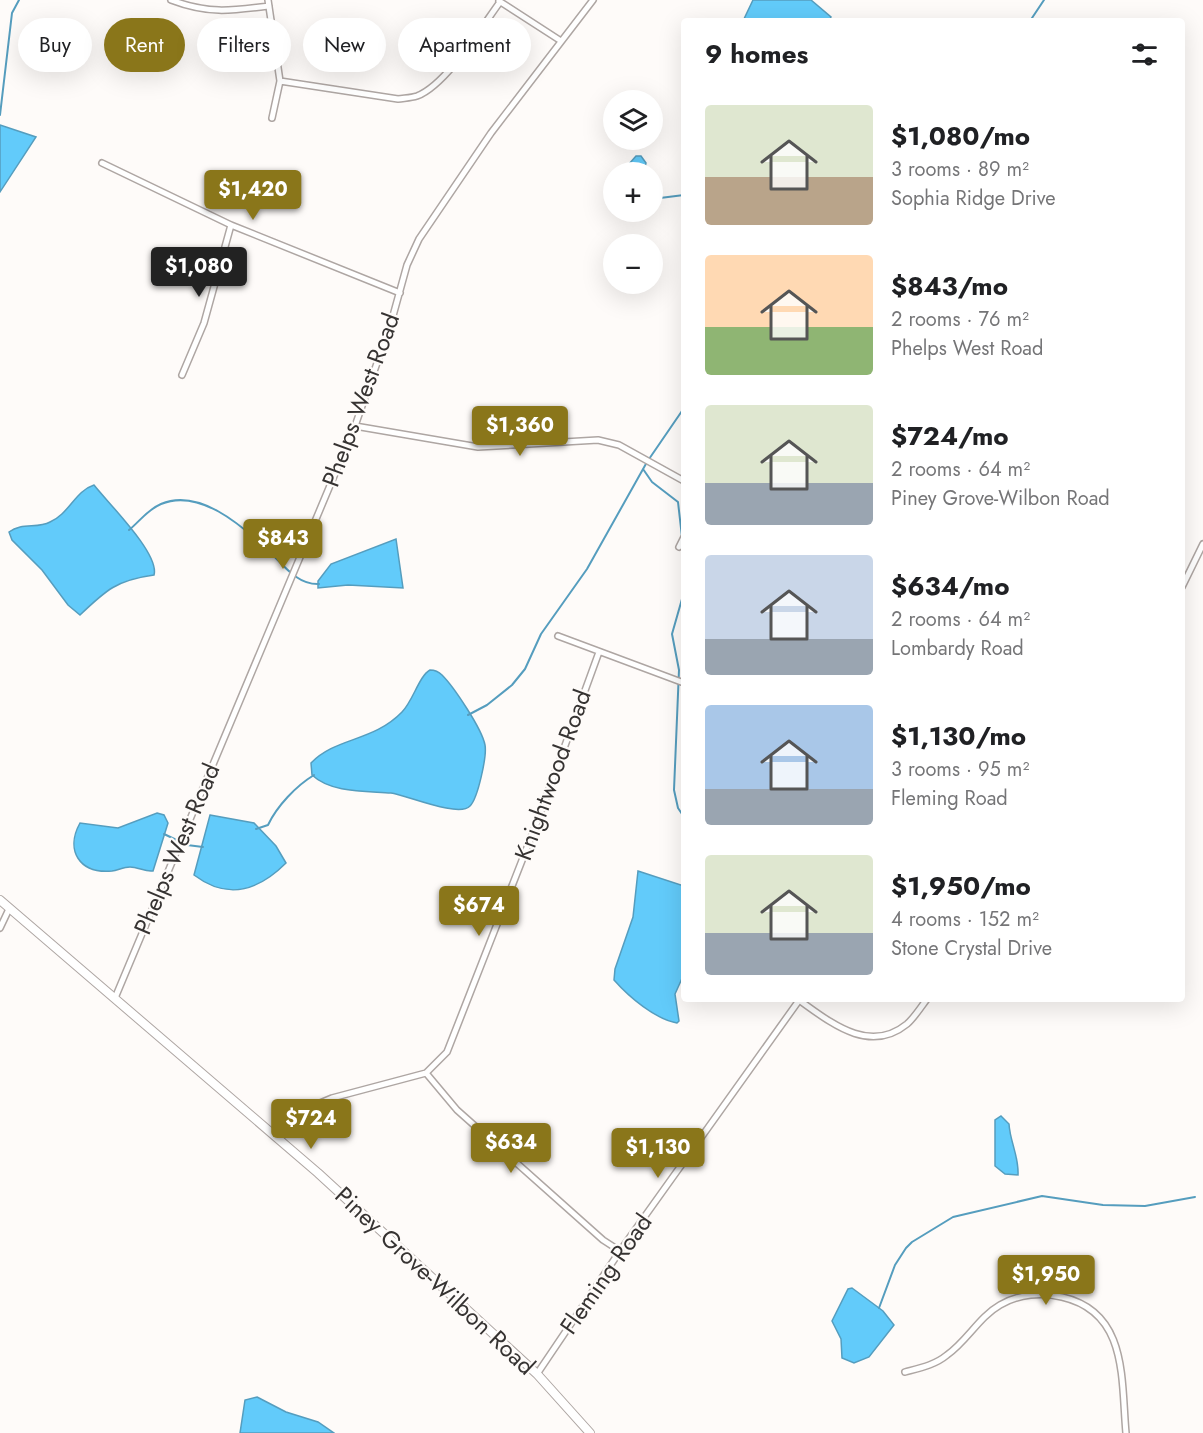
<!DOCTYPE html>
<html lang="en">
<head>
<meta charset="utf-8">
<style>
  body { margin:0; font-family:Jost,sans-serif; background:#f2f2f2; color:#202124; height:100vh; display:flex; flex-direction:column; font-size:22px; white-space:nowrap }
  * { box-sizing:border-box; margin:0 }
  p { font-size:20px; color:#757577 }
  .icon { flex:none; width:33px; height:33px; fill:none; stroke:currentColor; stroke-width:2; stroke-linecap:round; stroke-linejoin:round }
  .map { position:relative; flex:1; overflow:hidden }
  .sheet { position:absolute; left:681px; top:18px; width:504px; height:984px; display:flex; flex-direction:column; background:#fff; border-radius:6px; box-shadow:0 6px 24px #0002 }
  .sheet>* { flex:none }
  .banner { position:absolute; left:18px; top:18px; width:570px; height:54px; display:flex; gap:12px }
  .tools { position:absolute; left:603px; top:90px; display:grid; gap:12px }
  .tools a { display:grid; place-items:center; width:60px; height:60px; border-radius:50%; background:#fff; box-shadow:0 6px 24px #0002; font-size:30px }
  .price { position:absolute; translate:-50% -51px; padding:0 14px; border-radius:6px; background:#8a761a; color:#fff; font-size:20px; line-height:39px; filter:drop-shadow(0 2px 3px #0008) }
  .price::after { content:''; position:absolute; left:50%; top:36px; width:18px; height:14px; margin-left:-9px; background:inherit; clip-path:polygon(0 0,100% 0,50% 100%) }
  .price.on { background:#222; color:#fff }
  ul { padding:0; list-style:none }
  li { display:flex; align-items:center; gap:18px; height:150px; padding:0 24px }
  li span { display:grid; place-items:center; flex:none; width:168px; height:120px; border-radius:6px; color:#555 }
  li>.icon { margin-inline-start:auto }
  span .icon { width:72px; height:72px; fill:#fffc; stroke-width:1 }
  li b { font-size:26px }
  h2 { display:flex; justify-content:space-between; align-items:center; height:72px; padding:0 24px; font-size:26px }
  .chip { padding:0 21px; border-radius:27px; background:#fff; box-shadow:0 6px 24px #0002; font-size:21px; line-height:54px }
  .chip.on { background:#8a761a; color:#fff }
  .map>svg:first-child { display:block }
  .water { fill:#62cbfa; stroke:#559dbe; stroke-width:1.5 }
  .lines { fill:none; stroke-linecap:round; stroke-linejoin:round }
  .stream { stroke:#559dbe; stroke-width:2 }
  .street-casing { stroke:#aea6a3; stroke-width:8 }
  .secondary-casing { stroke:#aea6a3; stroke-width:10 }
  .street { stroke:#fff; stroke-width:5 }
  .secondary { stroke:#fff; stroke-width:8 }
  .labels { text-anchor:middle; stroke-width:4.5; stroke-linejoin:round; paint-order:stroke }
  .street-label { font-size:24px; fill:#363332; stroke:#fefbf9 }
</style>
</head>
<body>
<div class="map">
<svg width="1203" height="1433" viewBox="0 0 1203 1433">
  <rect width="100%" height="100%" fill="#fefbf9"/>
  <path class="water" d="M 753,0 L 811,0 L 831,17 L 829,21 L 743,21 Z
    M 0,125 L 36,137 L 0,192 Z
    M 636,156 L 641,156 L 646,163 L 644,172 L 622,172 Z
    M 94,485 C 108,503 160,554 154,575 C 117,580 106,590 80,615 L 68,605 L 42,570 L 12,540 L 9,532 C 22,522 37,529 50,522 C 69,514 75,491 94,485 Z
    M 396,539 L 403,588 L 348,585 L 318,588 L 318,581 L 331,564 Z
    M 430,670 C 435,670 438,671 442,675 C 454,687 482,729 485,745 C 487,756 478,798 470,806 C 459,818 406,795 391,793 C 366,791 331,793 312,775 L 311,763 C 336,737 373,742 402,712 C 413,701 419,676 430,670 Z
    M 157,813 L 164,815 L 168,823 L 153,871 C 145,872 138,867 130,867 C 124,867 118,870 112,871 C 79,874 65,850 80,823 L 118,828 Z
    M 210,815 L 254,823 L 276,846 L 286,863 C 257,892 227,900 194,875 Z
    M 638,871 L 684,886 L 684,974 L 675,994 L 679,1021 L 677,1023 C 655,1019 629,997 614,980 L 615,969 L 633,917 Z
    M 1001,1116 L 1009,1124 C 1010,1142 1019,1156 1018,1175 L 1005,1174 L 995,1166 L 995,1120 Z
    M 852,1288 L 883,1311 L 894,1325 L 869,1357 L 854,1363 L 842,1358 L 841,1339 L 832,1321 L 848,1289 Z
    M 257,1397 L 286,1412 L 318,1422 L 334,1433 L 240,1433 L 245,1400 Z"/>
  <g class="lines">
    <path class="stream" d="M 1030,21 L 1044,0
      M 0,115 L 12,13 L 19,0
      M 652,199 L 684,195
      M 643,469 L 652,482 L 678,502 L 682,537
      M 129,530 C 140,521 147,510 161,504 C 199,488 241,525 267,549 C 282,563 296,585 319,584
      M 684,592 L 672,634 L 679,670 L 674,790 L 678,808 L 684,817
      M 468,715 L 487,705 L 512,685 L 525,669 L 541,634 L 587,569 L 647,462 L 684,408
      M 256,829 L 268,825 C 277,806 296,786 314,775
      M 164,834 L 187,845 L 203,847
      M 879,1308 L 895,1265 L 906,1248 L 912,1242 L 953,1217 L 1042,1196 L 1103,1205 L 1145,1206 L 1195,1197"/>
    <defs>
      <path id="street" d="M 171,0 C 208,14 230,11 269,6
        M 268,0 L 280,81 L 272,118
        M 499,1 L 561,41
        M 280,81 L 398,99 C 404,98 411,98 417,96 C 446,85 481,28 500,2
        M 102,163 L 231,225 L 400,293
        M 182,375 L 204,323 L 231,225
        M 355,426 L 478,447 L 598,440 L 619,445 L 684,481
        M 679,547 L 684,537
        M 1182,587 L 1203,544
        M 558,636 L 684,683
        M 0,928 L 9,909
        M 115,998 L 355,426 L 391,323 L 407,265 L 419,239 L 491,133 L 593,0
        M 799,1000 C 830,1022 869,1055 907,1024 C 914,1018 921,1007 927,999
        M 426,1073 L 457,1110 L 603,1240 L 620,1251
        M 279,1139 L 313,1106 L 332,1098 L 426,1073 L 447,1052 L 539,817 L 599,652
        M 905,1372 C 920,1368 935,1365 947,1355 C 967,1341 979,1317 1000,1305 C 1019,1294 1042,1292 1062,1297 C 1128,1312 1121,1379 1126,1433
        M 537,1374 L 620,1251 L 800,999"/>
      <path id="secondary" d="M 0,900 L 318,1173 L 537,1374 L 590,1433"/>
    </defs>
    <use href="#street" class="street-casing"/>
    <use href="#secondary" class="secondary-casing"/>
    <use href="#street" class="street"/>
    <use href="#secondary" class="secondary"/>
  </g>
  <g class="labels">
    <g class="street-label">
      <text transform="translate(361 400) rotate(-70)" y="8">Phelps West Road</text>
      <text transform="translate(553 775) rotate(-70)" y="8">Knightwood Road</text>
      <text transform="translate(177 849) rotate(-67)" y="8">Phelps West Road</text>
      <text transform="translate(606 1274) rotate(-55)" y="8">Fleming Road</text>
      <text transform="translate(435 1281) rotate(43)" y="8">Piney Grove-Wilbon Road</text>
    </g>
  </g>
</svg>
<div class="tools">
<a><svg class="icon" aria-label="layers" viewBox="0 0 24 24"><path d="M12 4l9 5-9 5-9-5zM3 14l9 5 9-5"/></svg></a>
<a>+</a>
<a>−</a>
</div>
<b class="price" style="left:253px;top:221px">$1,420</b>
<b class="price on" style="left:199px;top:298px">$1,080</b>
<b class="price" style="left:520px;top:457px">$1,360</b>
<b class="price" style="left:283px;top:570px">$843</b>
<b class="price" style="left:479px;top:937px">$674</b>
<b class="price" style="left:311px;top:1150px">$724</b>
<b class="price" style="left:511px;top:1174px">$634</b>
<b class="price" style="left:658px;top:1179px">$1,130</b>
<b class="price" style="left:1046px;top:1306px">$1,950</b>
<div class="banner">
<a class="chip">Buy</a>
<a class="chip on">Rent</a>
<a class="chip">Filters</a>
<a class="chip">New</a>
<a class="chip">Apartment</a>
</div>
<section class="sheet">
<h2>9 homes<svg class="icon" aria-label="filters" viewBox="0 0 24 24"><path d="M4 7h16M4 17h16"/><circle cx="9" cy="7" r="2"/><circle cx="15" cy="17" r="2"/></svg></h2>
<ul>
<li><span style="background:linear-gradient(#dfe7d0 60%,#b9a48a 0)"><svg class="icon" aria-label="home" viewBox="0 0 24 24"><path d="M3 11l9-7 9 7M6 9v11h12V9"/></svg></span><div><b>$1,080/mo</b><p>3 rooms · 89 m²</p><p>Sophia Ridge Drive</p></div></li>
<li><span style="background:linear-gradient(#ffd9b3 60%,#8fb573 0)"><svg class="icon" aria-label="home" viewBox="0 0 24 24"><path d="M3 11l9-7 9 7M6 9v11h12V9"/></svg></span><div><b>$843/mo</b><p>2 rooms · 76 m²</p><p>Phelps West Road</p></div></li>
<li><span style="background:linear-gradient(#dfe7d0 65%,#9aa5b1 0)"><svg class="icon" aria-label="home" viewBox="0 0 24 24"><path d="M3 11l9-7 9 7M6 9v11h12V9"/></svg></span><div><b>$724/mo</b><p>2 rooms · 64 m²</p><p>Piney Grove-Wilbon Road</p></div></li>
<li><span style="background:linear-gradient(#c9d6e8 70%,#9aa5b1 0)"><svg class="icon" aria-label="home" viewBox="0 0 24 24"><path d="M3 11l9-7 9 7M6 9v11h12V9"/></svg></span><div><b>$634/mo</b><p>2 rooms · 64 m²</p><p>Lombardy Road</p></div></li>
<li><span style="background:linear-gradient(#a9c7e8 70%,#9aa5b1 0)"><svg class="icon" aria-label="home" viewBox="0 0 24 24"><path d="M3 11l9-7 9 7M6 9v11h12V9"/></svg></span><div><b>$1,130/mo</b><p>3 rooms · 95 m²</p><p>Fleming Road</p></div></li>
<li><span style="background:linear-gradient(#dfe7d0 65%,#9aa5b1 0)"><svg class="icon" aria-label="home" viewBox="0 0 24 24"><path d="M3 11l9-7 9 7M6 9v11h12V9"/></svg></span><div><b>$1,950/mo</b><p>4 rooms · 152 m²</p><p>Stone Crystal Drive</p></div></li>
</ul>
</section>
</div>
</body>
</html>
